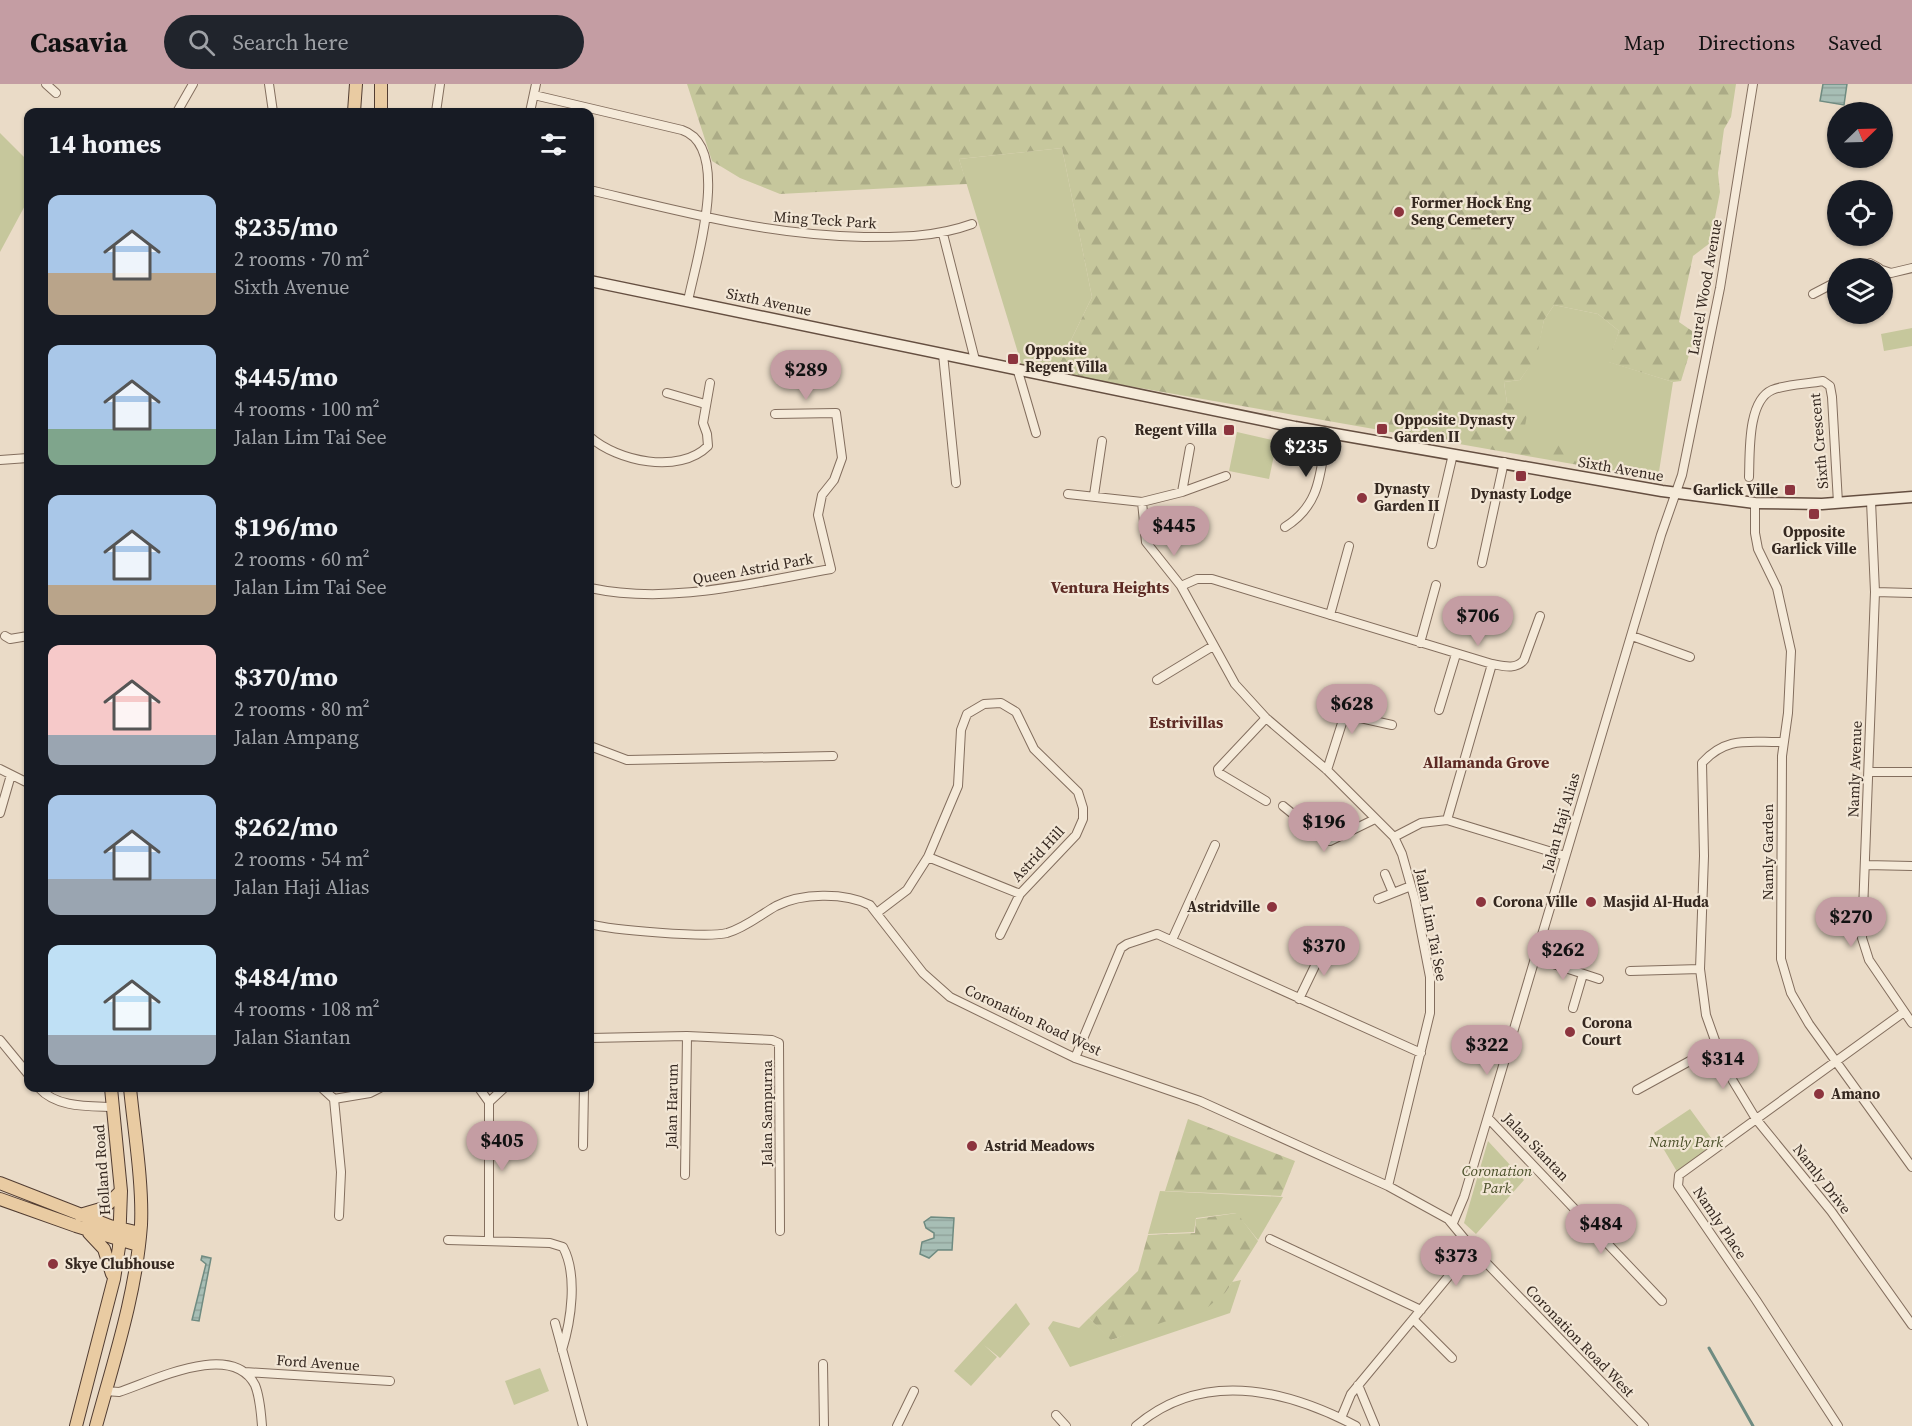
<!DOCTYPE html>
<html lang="en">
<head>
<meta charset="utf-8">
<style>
  body { margin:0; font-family:"Source Serif 4",serif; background:#20242c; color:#f1f3f6; height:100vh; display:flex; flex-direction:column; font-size:22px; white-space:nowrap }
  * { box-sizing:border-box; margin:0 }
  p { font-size:20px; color:#9ea1a6 }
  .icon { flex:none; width:33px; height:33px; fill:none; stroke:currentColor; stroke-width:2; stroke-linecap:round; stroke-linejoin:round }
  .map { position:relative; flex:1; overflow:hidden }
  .side { position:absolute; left:24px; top:24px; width:570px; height:984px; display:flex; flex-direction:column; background:#171b24; border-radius:12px; box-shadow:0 2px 4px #0004 }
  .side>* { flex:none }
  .needle { width:39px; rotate:67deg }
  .tools { position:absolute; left:1827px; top:18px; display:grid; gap:12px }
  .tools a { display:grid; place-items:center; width:66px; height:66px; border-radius:50%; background:#171b24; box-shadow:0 2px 4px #0004; font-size:30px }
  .price { position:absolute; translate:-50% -51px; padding:0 14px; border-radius:21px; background:#c49da3; color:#111; font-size:20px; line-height:39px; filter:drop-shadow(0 2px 3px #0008) }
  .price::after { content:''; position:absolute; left:50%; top:36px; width:18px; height:14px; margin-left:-9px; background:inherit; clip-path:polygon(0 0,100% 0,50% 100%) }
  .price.on { background:#222; color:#fff }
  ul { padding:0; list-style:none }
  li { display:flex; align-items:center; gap:18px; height:150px; padding:0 24px }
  li span { display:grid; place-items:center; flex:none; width:168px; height:120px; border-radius:12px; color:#555 }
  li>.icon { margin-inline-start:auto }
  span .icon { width:72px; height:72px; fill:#fffc; stroke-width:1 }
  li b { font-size:26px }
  h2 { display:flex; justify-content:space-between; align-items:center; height:72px; padding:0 24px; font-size:26px }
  header { display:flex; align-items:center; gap:36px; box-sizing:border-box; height:84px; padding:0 30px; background:#c49da3; color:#111 }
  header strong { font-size:28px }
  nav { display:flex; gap:33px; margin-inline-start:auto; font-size:21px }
  .search { width:420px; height:54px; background:#20242c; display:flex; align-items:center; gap:15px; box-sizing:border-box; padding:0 21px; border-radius:33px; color:#9ea1a6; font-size:22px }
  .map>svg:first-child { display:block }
  .green { fill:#c6c79c }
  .forest { fill:url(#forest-firs) }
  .water { fill:url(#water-rules); stroke:#6f8b81; stroke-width:1.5 }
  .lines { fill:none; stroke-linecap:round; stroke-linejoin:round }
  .stream { stroke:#6f8b81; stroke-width:3 }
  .minor-casing { stroke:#836e5e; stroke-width:10 }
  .secondary-casing { stroke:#654f41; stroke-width:13 }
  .primary-casing { stroke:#523d32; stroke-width:14 }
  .minor { stroke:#f5ead9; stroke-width:8 }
  .secondary { stroke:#f5ead9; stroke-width:10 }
  .primary { stroke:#e9cba2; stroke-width:12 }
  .poi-dot { fill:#8c343e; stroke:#f2e6d5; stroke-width:2 }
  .labels { text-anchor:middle; stroke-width:4.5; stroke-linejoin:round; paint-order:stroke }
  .poi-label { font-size:15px; font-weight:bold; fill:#352820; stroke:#f2e6d5; text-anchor:start }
  .street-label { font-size:15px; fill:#352820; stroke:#f2e6d5 }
  .park-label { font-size:15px; font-style:italic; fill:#4a4f29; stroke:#f2e6d5 }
  .neighbourhood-label { font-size:16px; font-weight:bold; fill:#5d2a24; stroke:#f2e6d5 }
</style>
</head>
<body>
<header>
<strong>Casavia</strong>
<div class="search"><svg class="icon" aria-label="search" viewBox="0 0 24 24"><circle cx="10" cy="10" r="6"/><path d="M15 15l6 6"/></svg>Search here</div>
<nav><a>Map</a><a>Directions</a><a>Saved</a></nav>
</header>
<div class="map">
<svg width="1912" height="1342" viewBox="0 0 1912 1342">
  <defs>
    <pattern id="forest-firs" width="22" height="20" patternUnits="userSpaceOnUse" patternTransform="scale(1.5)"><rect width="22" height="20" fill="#c6c79c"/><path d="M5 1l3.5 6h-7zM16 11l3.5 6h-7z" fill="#abab86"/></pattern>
    <pattern id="water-rules" width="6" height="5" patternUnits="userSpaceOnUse" patternTransform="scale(1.5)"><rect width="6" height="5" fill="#a7beb5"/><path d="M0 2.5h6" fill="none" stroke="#90a39b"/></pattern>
  </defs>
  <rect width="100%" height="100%" fill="#eadbc7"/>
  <path class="green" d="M 0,49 L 28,77 L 28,116 L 0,168 Z
    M 1062,64 L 1092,213 L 1055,289 L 1022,282 L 959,75 Z
    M 1554,221 L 1598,230 L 1619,247 L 1609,278 L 1673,298 L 1658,394 L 1590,383 L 1588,375 L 1521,359 L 1507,319 L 1504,298 L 1520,296 L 1536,272 L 1544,236 Z
    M 1912,244 L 1912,262 L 1884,267 L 1881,250 Z
    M 1237,348 L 1277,357 L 1269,395 L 1229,387 Z
    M 1690,1025 L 1717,1062 L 1679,1091 L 1654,1049 Z
    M 1488,1057 L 1524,1096 L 1476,1150 L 1464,1139 Z
    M 1160,1107 L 1283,1113 L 1258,1156 L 1236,1129 L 1196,1134 L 1194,1148 L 1148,1150 Z
    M 1241,1196 L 1230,1229 L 1070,1283 L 1048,1244 L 1053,1237 L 1079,1244 L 1089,1234 L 1112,1256 L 1226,1208 L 1232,1198 Z
    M 1016,1219 L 1030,1240 L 1000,1274 L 984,1261 L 997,1273 L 971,1302 L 954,1287 Z
    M 540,1284 L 549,1307 L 514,1321 L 505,1297 Z"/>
  <path class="forest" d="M 687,0 L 1736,0 L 1731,33 L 1724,45 L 1718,89 L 1720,108 L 1710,159 L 1693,172 L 1679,238 L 1692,247 L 1692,261 L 1681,297 L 1673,298 L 1608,278 L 1619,247 L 1598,230 L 1554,221 L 1544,236 L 1537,272 L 1520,296 L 1504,298 L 1507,319 L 1523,321 L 1527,331 L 1522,358 L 1530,360 L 1536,356 L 1563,360 L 1588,375 L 1590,383 L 1055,289 L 1092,213 L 1062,64 L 959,75 L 967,100 L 780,110 L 740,94 L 712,77 Z
    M 1188,1035 L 1295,1077 L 1281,1112 L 1165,1107 Z
    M 1237,1129 L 1258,1157 L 1226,1208 L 1208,1223 L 1111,1256 L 1089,1234 L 1138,1187 L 1148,1151 L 1195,1149 L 1196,1135 Z"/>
  <path class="water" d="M 1823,0 L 1847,0 L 1844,21 L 1820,17 Z
    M 931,1133 L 954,1134 L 952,1166 L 938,1166 L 929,1174 L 920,1170 L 922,1158 L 934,1154 L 934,1149 L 926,1144 L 924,1138 Z
    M 202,1172 L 211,1174 L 199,1237 L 192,1236 L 206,1180 L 201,1176 Z"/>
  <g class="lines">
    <path class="stream" d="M 1709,1264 L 1753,1342"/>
    <defs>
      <path id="minor" d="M 46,0 L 56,9
        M 269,0 L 273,28
        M 534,11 L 682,46 C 733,63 695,180 688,217
        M 177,28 L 193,0
        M 436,28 L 440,0
        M 530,28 L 536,0
        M 590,106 C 683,128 767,151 864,153 C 902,153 936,153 972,140
        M 943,150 L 975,276
        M 1859,184 L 1870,179 L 1879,184
        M 1882,186 L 1891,189 L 1912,184
        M 1813,210 L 1838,197
        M 943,270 L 956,399
        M 1017,284 L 1036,349
        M 667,309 L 705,320
        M 590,353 C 617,377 679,391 708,362 L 707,350 L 703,339 L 710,299
        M 0,376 L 28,374
        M 1749,393 C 1750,370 1747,317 1772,306 C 1786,300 1808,300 1823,297 L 1830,302 L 1832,313 L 1838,419
        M 1182,408 L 1190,364
        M 1068,410 L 1142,418 L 1182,408 L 1226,392
        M 1094,411 L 1102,357
        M 1871,417 L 1875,508 L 1862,854 L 1869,876 L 1912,939
        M 1142,418 L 1146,458 L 1181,502 L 1235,600 L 1266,634 L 1327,686 L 1394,753 L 1402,770 L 1415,816 L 1430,893 L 1430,929 L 1388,1102
        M 1755,419 L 1755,449 L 1758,465 L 1777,504 L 1791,567 L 1788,629 L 1782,672 L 1781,875 L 1791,909 L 1809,940 L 1912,1083
        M 1285,443 C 1322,420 1320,387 1327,348
        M 1432,460 L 1453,370
        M 1482,479 L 1504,378
        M 1181,502 L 1197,495 L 1212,495 L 1492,580 C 1503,582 1516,586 1524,576 L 1540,532
        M 590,504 C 670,521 751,499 831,485 L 818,431 L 822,411 L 834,396 L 842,374 L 836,329 L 775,330
        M 1875,508 L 1912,509
        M 1330,531 L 1349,462
        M 5,552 L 10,555 L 28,552
        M 1632,552 L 1690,573
        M 1420,559 L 1436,501
        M 1157,596 L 1213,562
        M 1439,626 L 1456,570
        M 1784,658 C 1750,659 1727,651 1702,679 L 1704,772 L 1700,885 L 1706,931 L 1717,962 L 1733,997 L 1756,1035 L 1831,1127 L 1912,1241
        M 590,662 L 627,676 L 833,672
        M 0,685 L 28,699
        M 1327,686 L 1343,636 L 1347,631 L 1392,641
        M 1869,688 L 1912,688
        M 1266,717 L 1219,689 L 1218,685 L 1266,634
        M 1283,722 L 1325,756 L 1330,757 L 1375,735
        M 0,729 L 11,691
        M 1447,736 L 1492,580
        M 1394,753 L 1421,739 L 1447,736 L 1565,772
        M 928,773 L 1020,810
        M 1866,781 L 1912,782
        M 1385,790 L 1393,809
        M 1378,815 L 1411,802
        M 878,828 L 907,806 L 928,773 L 958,702 L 961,646 L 967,630 L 984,620 L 1001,619 L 1016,628 L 1034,665 L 1078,708 L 1083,724 L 1083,735 L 1076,751 L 1020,810 L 1000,851
        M 590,840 C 611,846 707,854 727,849 C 745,844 760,831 776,822 C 801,809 844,808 870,821 L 923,889 L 950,913 L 1075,974 L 1200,1017 L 1388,1102 L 1448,1135 L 1472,1164 L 1644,1342
        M 1172,856 L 1215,761
        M 1535,874 L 1599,895
        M 1630,887 L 1700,885
        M 1299,915 L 1325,861
        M 1573,924 L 1583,890
        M 590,954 L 687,952 L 772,956 L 779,959 L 780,1147
        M 0,956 L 28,990
        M 1075,974 L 1121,864 L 1127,860 L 1157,850 L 1421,969
        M 39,1004 C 57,1024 88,1022 113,1023
        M 322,1004 L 334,1015 L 341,1088 L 339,1132
        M 479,1004 L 489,1018
        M 1637,1006 L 1717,962
        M 334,1015 L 370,1009 L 380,1004
        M 1488,1034 L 1662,1217
        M 583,1062 L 584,1004
        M 685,1091 L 687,952
        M 1453,1139 L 1464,1113 L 1661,451 L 1682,391 L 1720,204 L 1753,0
        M 1270,1155 L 1421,1226
        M 448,1156 L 550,1159 L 563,1163 C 578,1191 571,1237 562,1266
        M 489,1157 L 489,1018 L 504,1004
        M 1413,1235 L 1452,1274
        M 555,1239 L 583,1342
        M 823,1280 L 824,1342
        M 245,1288 L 390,1297
        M 1358,1301 L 1375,1342
        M 105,1307 L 119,1308 C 153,1297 232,1256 255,1301 C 260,1313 261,1329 262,1342
        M 1056,1331 L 1066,1342
        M 1341,1334 L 1351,1310 L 1472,1164
        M 897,1342 L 914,1307
        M 1136,1342 C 1203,1285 1285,1305 1356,1342
        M 1838,1342 L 1756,1216 L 1678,1102 L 1679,1091 L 1904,928"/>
      <path id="secondary" d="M 590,197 L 1295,343 L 1662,407 L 1755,419 L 1822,420 L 1912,413"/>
      <path id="primary" d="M 354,28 L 356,0
        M 381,28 L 381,0
        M 0,1099 L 110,1142 L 140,1149
        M 0,1115 L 76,1142 L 138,1161
        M 80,1131 L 104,1124 L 121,1107
        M 89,1149 L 104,1165 L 112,1190
        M 76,1342 L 114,1195 L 119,1163 L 121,1107 L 111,1004
        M 96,1342 C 114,1276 136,1210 141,1141 C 143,1100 134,1045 130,1004"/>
    </defs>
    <use href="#minor" class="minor-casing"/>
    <use href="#secondary" class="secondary-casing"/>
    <use href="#primary" class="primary-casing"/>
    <use href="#minor" class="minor"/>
    <use href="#secondary" class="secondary"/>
    <use href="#primary" class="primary"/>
  </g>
  <g class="poi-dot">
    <circle cx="1399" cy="128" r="6"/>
    <rect x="1007" y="269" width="12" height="12" rx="3"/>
    <rect x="1376" y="339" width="12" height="12" rx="3"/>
    <rect x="1223" y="340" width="12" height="12" rx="3"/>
    <rect x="1515" y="386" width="12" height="12" rx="3"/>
    <rect x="1784" y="400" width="12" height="12" rx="3"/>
    <circle cx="1362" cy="414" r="6"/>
    <rect x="1808" y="424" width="12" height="12" rx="3"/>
    <circle cx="1481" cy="818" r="6"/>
    <circle cx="1591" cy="818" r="6"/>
    <circle cx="1272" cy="823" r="6"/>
    <circle cx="1570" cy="948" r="6"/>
    <circle cx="1819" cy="1010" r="6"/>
    <circle cx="972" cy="1062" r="6"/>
    <circle cx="53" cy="1180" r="6"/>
  </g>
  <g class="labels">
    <g class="poi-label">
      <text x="1411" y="124">Former Hock Eng<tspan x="1411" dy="17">Seng Cemetery</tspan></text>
      <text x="1025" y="271">Opposite<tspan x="1025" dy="17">Regent Villa</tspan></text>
      <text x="1394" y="341">Opposite Dynasty<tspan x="1394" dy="17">Garden II</tspan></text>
      <text x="1217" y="351" text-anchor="end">Regent Villa</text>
      <text x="1374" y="410">Dynasty<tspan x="1374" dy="17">Garden II</tspan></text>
      <text x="1778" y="411" text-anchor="end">Garlick Ville</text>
      <text x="1521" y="415" text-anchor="middle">Dynasty Lodge</text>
      <text x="1814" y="453" text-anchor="middle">Opposite<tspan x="1814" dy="17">Garlick Ville</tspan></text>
      <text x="1493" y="823">Corona Ville</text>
      <text x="1603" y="823">Masjid Al-Huda</text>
      <text x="1260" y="828" text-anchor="end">Astridville</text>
      <text x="1582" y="944">Corona<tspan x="1582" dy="17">Court</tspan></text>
      <text x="1831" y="1015">Amano</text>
      <text x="984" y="1067">Astrid Meadows</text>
      <text x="65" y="1185">Skye Clubhouse</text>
    </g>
    <g class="street-label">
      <text transform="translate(825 136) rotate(4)" y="5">Ming Teck Park</text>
      <text transform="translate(1705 203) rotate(-80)" y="5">Laurel Wood Avenue</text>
      <text transform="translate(769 218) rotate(12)" y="5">Sixth Avenue</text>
      <text transform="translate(1819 357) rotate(-95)" y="5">Sixth Crescent</text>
      <text transform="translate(1621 385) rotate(10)" y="5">Sixth Avenue</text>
      <text transform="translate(753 485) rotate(-10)" y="5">Queen Astrid Park</text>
      <text transform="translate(1855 685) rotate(-88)" y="5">Namly Avenue</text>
      <text transform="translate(1561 738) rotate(-74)" y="5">Jalan Haji Alias</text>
      <text transform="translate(1768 768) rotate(-90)" y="5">Namly Garden</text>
      <text transform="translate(1038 770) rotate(-47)" y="5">Astrid Hill</text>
      <text transform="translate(1431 841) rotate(79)" y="5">Jalan Lim Tai See</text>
      <text transform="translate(1033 936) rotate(25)" y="5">Coronation Road West</text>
      <text transform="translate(672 1022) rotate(-89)" y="5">Jalan Harum</text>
      <text transform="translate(767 1029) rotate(-90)" y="5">Jalan Sampurna</text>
      <text transform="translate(1536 1063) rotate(46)" y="5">Jalan Siantan</text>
      <text transform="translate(102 1086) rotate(-94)" y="5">Holland Road</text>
      <text transform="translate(1822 1095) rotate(52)" y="5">Namly Drive</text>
      <text transform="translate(1720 1139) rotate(56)" y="5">Namly Place</text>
      <text transform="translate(1580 1257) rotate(46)" y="5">Coronation Road West</text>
      <text transform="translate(318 1279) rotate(4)" y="5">Ford Avenue</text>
    </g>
    <g class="park-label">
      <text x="1686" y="1063">Namly Park</text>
      <text x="1497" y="1092">Coronation<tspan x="1497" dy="17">Park</tspan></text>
    </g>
    <g class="neighbourhood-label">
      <text x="1110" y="509">Ventura Heights</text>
      <text x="1186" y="644">Estrivillas</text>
      <text x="1486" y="684">Allamanda Grove</text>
    </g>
  </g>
</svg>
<div class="tools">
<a><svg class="needle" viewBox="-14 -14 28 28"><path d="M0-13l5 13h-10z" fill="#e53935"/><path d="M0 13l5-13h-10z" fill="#9ea1a6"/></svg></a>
<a><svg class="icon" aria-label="locate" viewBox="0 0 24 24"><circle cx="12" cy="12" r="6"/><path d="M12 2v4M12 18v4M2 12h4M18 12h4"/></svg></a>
<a><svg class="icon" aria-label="layers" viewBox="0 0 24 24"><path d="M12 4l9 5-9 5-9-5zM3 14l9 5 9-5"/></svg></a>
</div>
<b class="price" style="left:806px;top:317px">$289</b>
<b class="price on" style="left:1306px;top:394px">$235</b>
<b class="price" style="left:1174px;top:473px">$445</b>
<b class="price" style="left:1478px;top:563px">$706</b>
<b class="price" style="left:1352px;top:651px">$628</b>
<b class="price" style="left:1324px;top:769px">$196</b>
<b class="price" style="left:1851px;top:864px">$270</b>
<b class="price" style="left:1324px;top:893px">$370</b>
<b class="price" style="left:1563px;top:897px">$262</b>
<b class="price" style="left:1487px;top:992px">$322</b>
<b class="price" style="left:1723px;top:1006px">$314</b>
<b class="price" style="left:502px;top:1088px">$405</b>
<b class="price" style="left:1601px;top:1171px">$484</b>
<b class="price" style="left:1456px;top:1203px">$373</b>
<section class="side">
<h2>14 homes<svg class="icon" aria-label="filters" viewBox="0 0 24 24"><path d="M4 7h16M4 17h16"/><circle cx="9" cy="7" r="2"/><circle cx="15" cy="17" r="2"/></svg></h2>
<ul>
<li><span style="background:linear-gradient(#a9c7e8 65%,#b9a48a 0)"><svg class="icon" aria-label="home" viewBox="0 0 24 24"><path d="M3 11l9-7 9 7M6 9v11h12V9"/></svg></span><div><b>$235/mo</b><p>2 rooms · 70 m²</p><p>Sixth Avenue</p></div></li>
<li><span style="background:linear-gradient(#a9c7e8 70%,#7fa58c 0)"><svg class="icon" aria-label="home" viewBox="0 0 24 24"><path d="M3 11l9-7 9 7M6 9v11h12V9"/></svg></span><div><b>$445/mo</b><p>4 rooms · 100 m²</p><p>Jalan Lim Tai See</p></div></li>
<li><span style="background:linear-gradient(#a9c7e8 75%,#b9a48a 0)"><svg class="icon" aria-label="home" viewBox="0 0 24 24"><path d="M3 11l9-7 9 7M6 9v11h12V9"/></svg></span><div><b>$196/mo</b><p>2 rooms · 60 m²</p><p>Jalan Lim Tai See</p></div></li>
<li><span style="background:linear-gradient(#f6c9c9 75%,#9aa5b1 0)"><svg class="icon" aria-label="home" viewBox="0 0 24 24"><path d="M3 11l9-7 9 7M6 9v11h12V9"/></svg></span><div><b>$370/mo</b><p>2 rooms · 80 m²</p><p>Jalan Ampang</p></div></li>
<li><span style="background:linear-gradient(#a9c7e8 70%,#9aa5b1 0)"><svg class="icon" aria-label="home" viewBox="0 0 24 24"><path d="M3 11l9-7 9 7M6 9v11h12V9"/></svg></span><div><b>$262/mo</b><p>2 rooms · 54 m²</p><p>Jalan Haji Alias</p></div></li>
<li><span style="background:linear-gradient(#bfe0f5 75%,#9aa5b1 0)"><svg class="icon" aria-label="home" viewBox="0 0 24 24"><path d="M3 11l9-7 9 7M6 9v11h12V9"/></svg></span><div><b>$484/mo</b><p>4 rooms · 108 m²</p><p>Jalan Siantan</p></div></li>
</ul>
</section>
</div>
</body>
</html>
